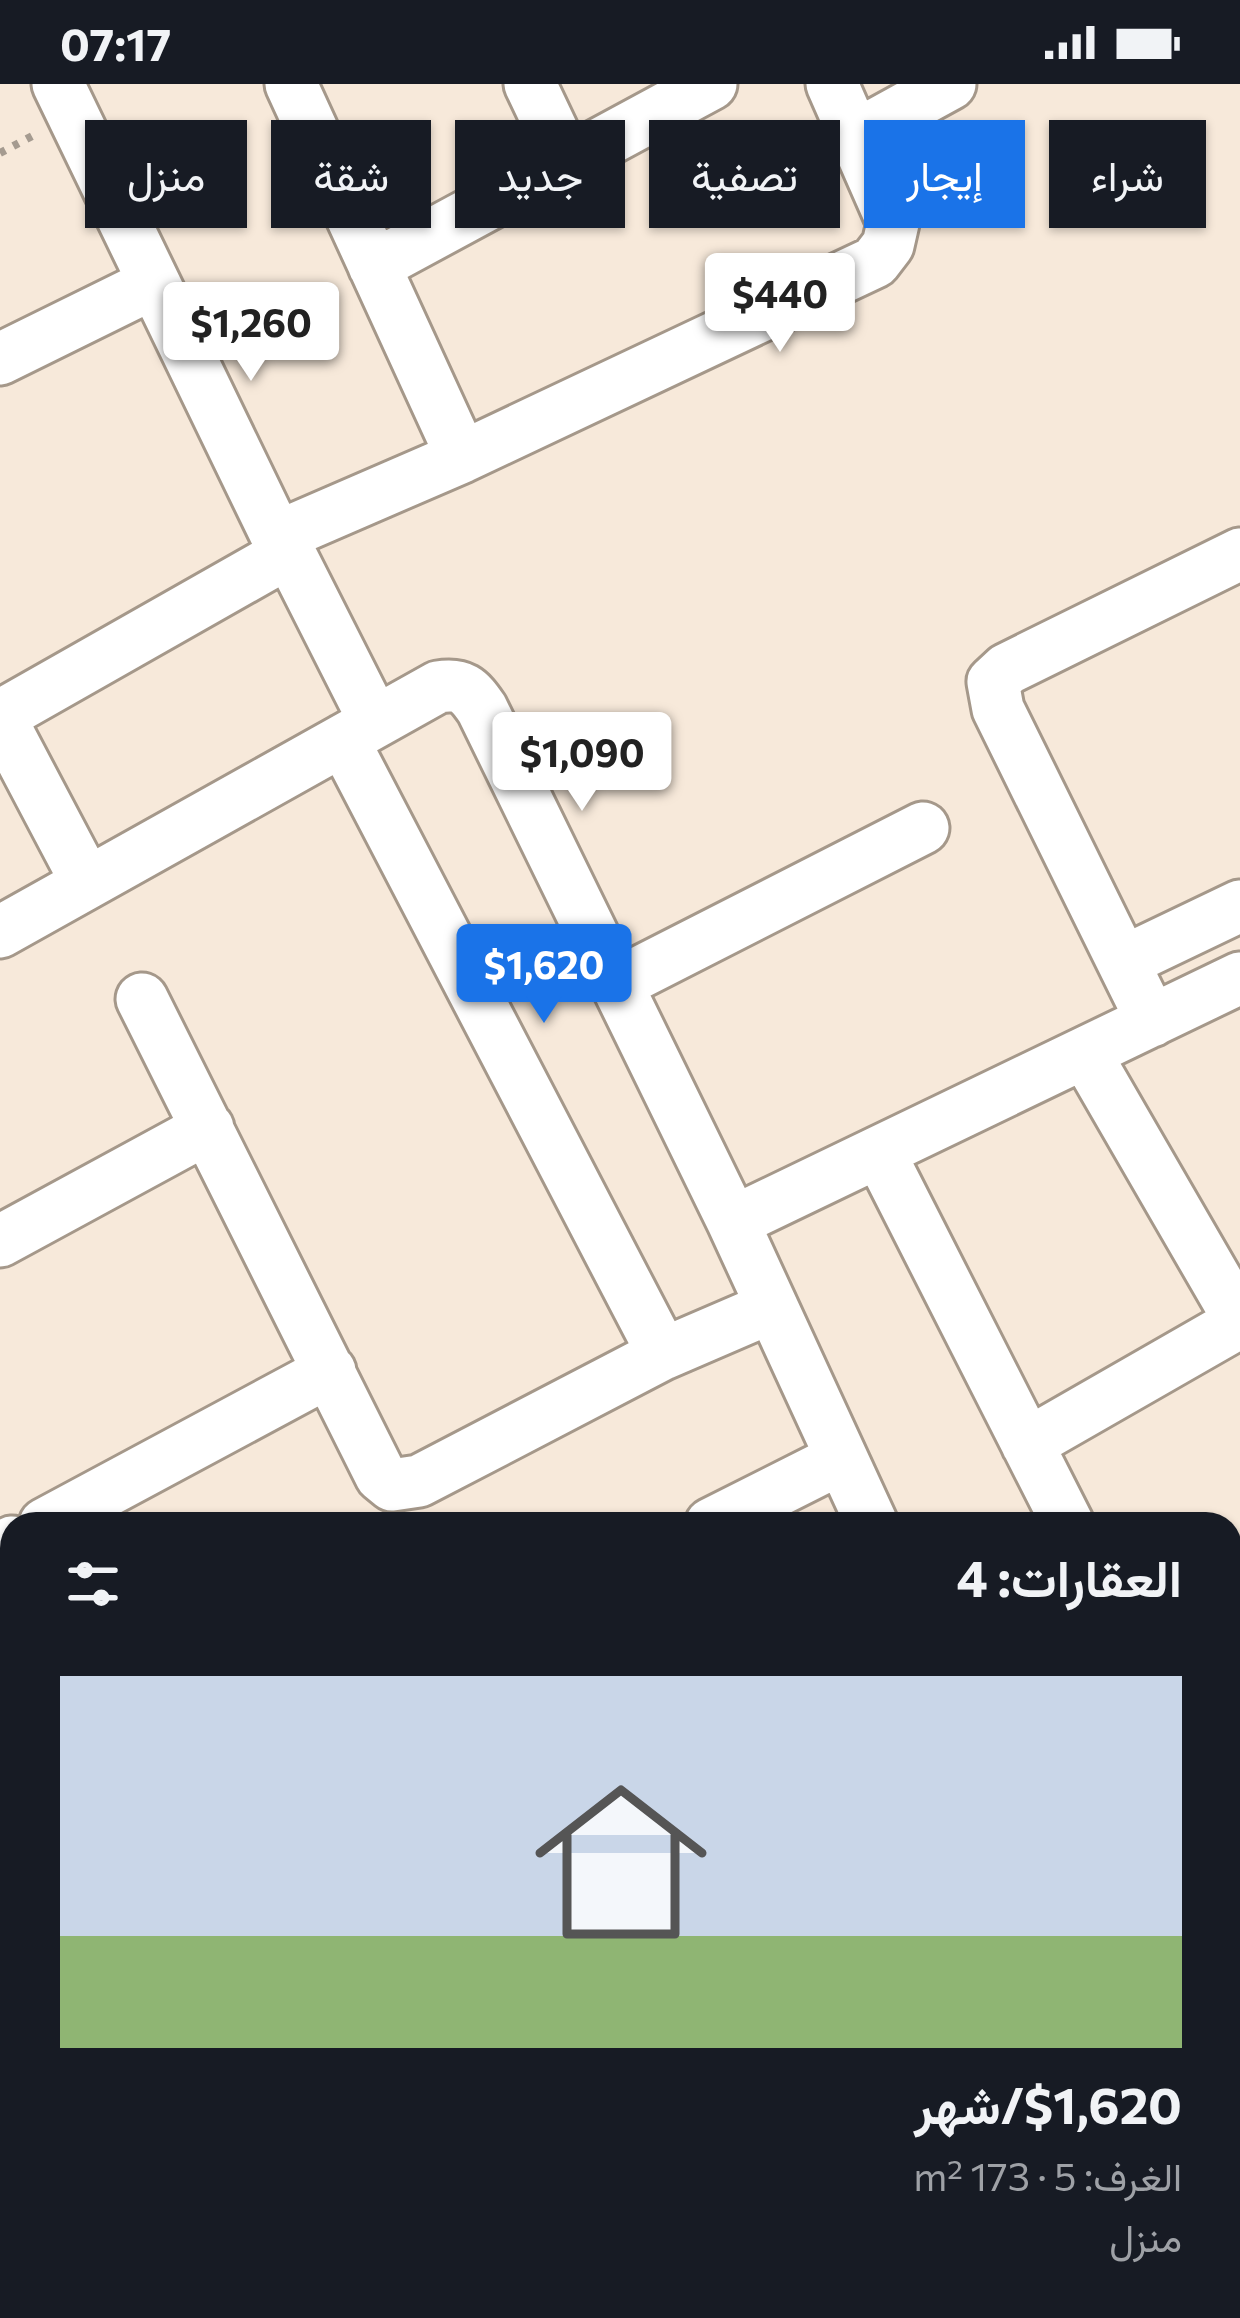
<!DOCTYPE html>
<html lang="ar">
<head>
<meta charset="utf-8">
<style>
  body { margin:0; font-family:Commissioner,Vazirmatn,sans-serif; background:#20242c; color:#f1f3f6; direction:rtl; height:100vh; display:flex; flex-direction:column; font-size:45px; white-space:nowrap }
  * { box-sizing:border-box; margin:0 }
  p { font-size:39px; color:#9ea1a6 }
  .icon { flex:none; width:66px; height:66px; fill:none; stroke:currentColor; stroke-width:2; stroke-linecap:round; stroke-linejoin:round }
  .map { position:relative; flex:1; overflow:hidden; direction:ltr }
  .details { position:absolute; left:0px; top:1428px; width:1242px; height:807px; display:flex; flex-direction:column; background:#171b24; border-radius:36px 36px 0 0; box-shadow:0 3px 9px #0004; direction:rtl }
  .details>* { flex:none }
  .hud { position:absolute; left:36px; top:36px; width:1170px; height:108px; direction:rtl; display:flex; gap:24px }
  .price { position:absolute; translate:-50% -102px; padding:0 27px; border-radius:12px; background:#fff; color:#222; font-size:39px; line-height:78px; filter:drop-shadow(0 3px 6px #0008) }
  .price::after { content:''; position:absolute; left:50%; top:72px; width:36px; height:27px; margin-left:-18px; background:inherit; clip-path:polygon(0 0,100% 0,50% 100%) }
  .price.selected { background:#1a73e8; color:#fff }
  ul { padding:0; list-style:none }
  li { display:grid; align-content:center; gap:24px; height:636px; padding:0 60px }
  li+li { border-top:3px solid #363941 }
  li span { display:grid; place-items:center; height:372px; border-radius:0px; color:#555 }
  li>.icon { margin-inline-start:auto }
  span .icon { width:216px; height:216px; fill:#fffc; stroke-width:1 }
  li b { font-size:51px }
  h2 { display:flex; justify-content:space-between; align-items:center; height:144px; padding:0 60px; font-size:51px }
  .tag { padding:0 42px; border-radius:0px; background:#171b24; box-shadow:0 3px 9px #0004; font-size:42px; line-height:108px }
  .tag.selected { background:#1a73e8; color:#fff }
  .status { display:flex; justify-content:space-between; align-items:center; height:84px; padding:0 60px; background:#171b24; direction:ltr }
  .status svg { height:33px; fill:currentColor }
  .map>svg:first-child { display:block }
  .built { fill:#f2dec9 }
  .lines { fill:none; stroke-linecap:round; stroke-linejoin:round }
  .minor-casing { stroke:#a5988a; stroke-width:57 }
  .path { stroke:#a59b90; stroke-width:8; stroke-dasharray:6 9; stroke-linecap:butt }
  .minor { stroke:#fff; stroke-width:51 }
</style>
</head>
<body>
<div class="status"><b>07:17</b><svg viewBox="0 0 49 12"><path d="M0 12V9h3v3zM5 12V6h3v6zM10 12V3h3v9zM15 12V0h3v12zM26 1h20v11H26zM47 4h2v5h-2z"/></svg></div>
<div class="map">
<svg width="1240" height="2234" viewBox="0 0 1240 2234">
  <rect width="100%" height="100%" fill="#f7e9da"/>
  <path class="built" d="M 12,1782 L 12,2223 L 245,2223 L 251,2234 L 0,2234 L 0,1789 Z"/>
  <g class="lines">
    <defs>
      <path id="minor" d="M 58,0 L 277,453 L 289,468 L 375,638
        M 291,0 L 462,373
        M 530,0 L 568,80
        M 857,51 L 950,0
        M 374,182 L 711,0
        M 0,275 L 154,199
        M 277,453 L 462,373 L 875,178 L 888,161 L 893,139 L 832,0
        M 0,632 L 289,468
        M 0,634 L 87,799
        M 343,656 L 663,1270
        M 0,848 L 438,603 C 462,599 469,606 482,625 L 733,1138 L 872,1440
        M 1123,878 L 1240,822
        M 617,900 L 923,744
        M 142,915 L 381,1392 L 392,1401 L 419,1397 L 663,1270 L 770,1224
        M 1152,937 L 998,625 L 993,598 L 1007,585 L 1240,470
        M 1085,969 L 1240,1237
        M 880,1070 L 1068,1440
        M 733,1138 L 1240,894
        M 0,1157 L 208,1044
        M 1027,1360 L 1240,1238
        M 45,1440 L 330,1287
        M 711,1440 L 840,1375
        M 0,1464 L 12,1458
        M 1230,1640 L 1240,1635
        M 1230,1752 L 1240,1770
        M 1230,2152 L 1240,2170
        M 569,2223 L 575,2234
        M 996,2234 L 1016,2223"/>
    </defs>
    <use href="#minor" class="minor-casing"/>
    <path class="path" d="M 0,69 L 36,50"/>
    <use href="#minor" class="minor"/>
  </g>
</svg>
<b class="price" style="left:780px;top:271px">$440</b>
<b class="price" style="left:251px;top:300px">$1,260</b>
<b class="price" style="left:582px;top:730px">$1,090</b>
<b class="price selected" style="left:544px;top:942px">$1,620</b>
<div class="hud">
<a class="tag">شراء</a>
<a class="tag selected">إيجار</a>
<a class="tag">تصفية</a>
<a class="tag">جديد</a>
<a class="tag">شقة</a>
<a class="tag">منزل</a>
</div>
<section class="details">
<h2>العقارات: 4<svg class="icon" aria-label="filters" viewBox="0 0 24 24"><path d="M4 7h16M4 17h16"/><circle cx="9" cy="7" r="2"/><circle cx="15" cy="17" r="2"/></svg></h2>
<ul>
<li><span style="background:linear-gradient(#c9d6e8 70%,#8fb573 0)"><svg class="icon" aria-label="home" viewBox="0 0 24 24"><path d="M3 11l9-7 9 7M6 9v11h12V9"/></svg></span><div><b>$1,620/شهر</b><p>الغرف: 5 · 173 m²</p><p>منزل</p></div></li>
</ul>
</section>
</div>
</body>
</html>
